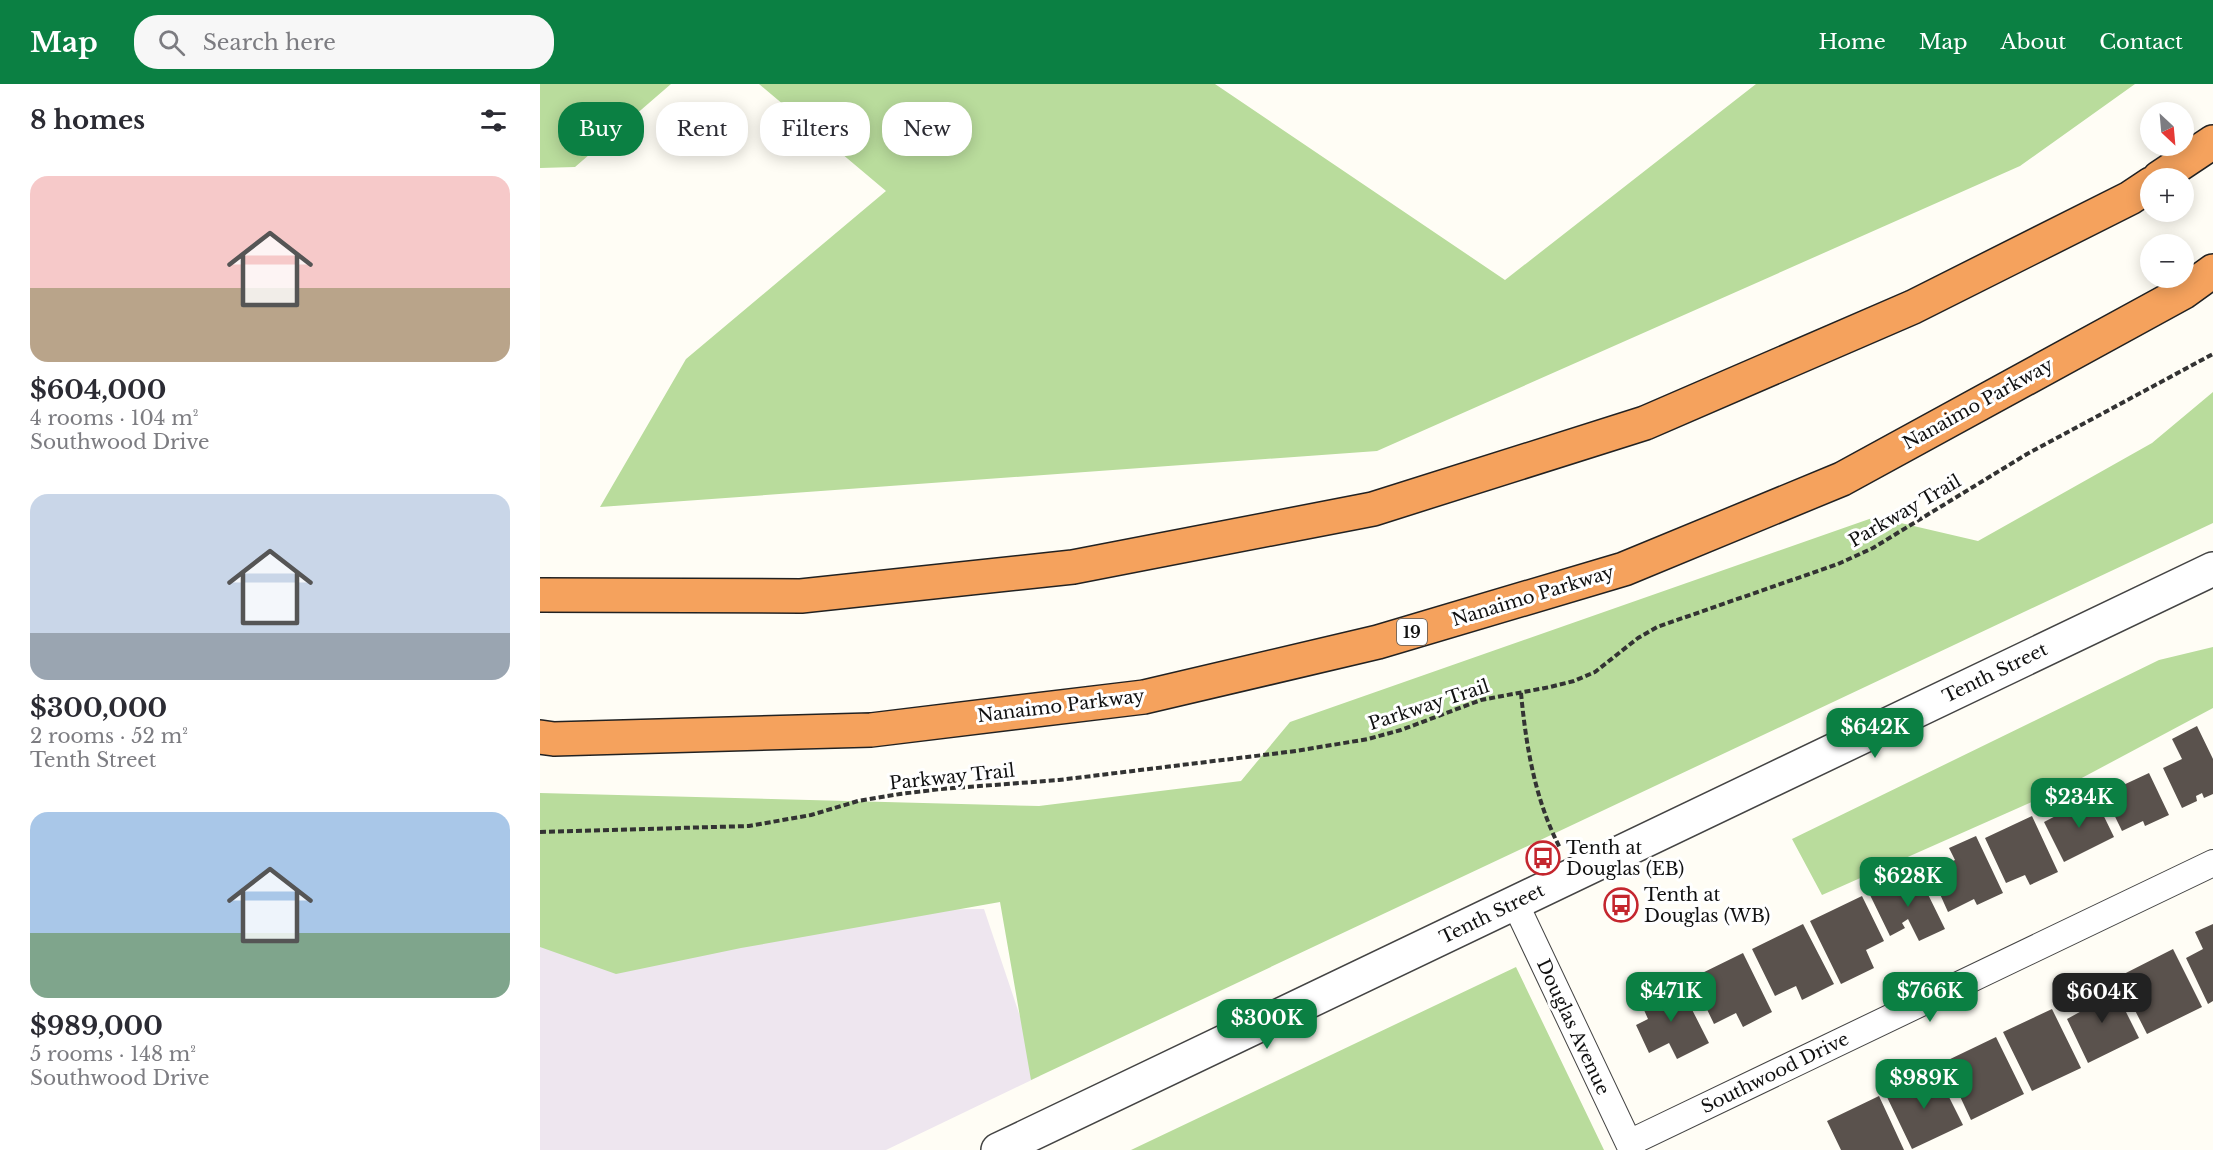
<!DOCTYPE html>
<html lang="en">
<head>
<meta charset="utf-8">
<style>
  body { margin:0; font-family:"Libre Baskerville",serif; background:#f7f7f7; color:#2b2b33; height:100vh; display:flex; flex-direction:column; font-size:22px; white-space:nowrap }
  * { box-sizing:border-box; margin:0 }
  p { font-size:20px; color:#7c7c81 }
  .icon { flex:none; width:33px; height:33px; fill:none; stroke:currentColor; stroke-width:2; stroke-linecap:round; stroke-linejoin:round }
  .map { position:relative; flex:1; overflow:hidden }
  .side { display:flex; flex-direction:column; background:#fff; width:540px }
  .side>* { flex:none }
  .guide { position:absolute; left:18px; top:18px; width:570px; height:54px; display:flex; gap:12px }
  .needle { width:39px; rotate:154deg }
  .tools { position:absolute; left:1600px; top:18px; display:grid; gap:12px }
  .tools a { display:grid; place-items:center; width:54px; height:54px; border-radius:50%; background:#fff; box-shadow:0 3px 15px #0003; font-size:30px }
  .price { position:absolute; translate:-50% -51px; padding:0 14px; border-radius:12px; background:#0b8043; color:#fff; font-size:20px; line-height:39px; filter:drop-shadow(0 2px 3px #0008) }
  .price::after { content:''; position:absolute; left:50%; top:36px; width:18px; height:14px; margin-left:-9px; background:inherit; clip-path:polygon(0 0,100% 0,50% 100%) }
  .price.current { background:#222; color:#fff }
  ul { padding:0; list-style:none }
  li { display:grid; align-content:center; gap:12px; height:318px; padding:0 30px }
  li span { display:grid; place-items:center; height:186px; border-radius:18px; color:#555 }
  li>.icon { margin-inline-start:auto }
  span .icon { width:108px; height:108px; fill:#fffc; stroke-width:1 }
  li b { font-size:26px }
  h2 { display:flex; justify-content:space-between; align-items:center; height:72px; padding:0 30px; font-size:26px }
  .pill { padding:0 21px; border-radius:24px; background:#fff; box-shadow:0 3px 15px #0003; font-size:21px; line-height:54px }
  .pill.current { background:#0b8043; color:#fff }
  header { display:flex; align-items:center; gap:36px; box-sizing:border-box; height:84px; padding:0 30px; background:#0b8043; color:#fff }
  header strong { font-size:28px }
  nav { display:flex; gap:33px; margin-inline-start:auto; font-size:21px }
  .search { width:420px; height:54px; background:#f7f7f7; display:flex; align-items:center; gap:15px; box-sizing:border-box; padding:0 21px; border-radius:24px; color:#7c7c81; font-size:22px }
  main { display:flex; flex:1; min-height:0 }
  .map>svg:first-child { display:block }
  .industrial { fill:#eee6ef }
  .forest { fill:#b9dc9c }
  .building { fill:#5a524d }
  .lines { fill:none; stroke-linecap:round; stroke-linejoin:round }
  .minor-casing { stroke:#444; stroke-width:28 }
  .tertiary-casing { stroke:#444; stroke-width:36 }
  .motorway-casing { stroke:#222; stroke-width:36 }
  .path { stroke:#333; stroke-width:4; stroke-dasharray:6 3; stroke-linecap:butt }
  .minor { stroke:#fff; stroke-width:26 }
  .tertiary { stroke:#fff; stroke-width:33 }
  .motorway { stroke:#f5a25d; stroke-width:33 }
  .labels { text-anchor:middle; stroke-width:6; stroke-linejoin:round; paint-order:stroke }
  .shield { fill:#fff; stroke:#585858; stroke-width:1.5 }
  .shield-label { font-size:16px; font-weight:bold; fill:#111 }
  .street-label { font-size:18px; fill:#111; stroke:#fff }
  .poi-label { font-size:18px; fill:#111; stroke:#fff; text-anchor:start }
</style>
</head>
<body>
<header>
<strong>Map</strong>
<div class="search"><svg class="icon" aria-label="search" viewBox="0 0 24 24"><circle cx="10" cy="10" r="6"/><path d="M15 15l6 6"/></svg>Search here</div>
<nav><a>Home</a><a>Map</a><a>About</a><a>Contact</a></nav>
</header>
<main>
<section class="side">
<h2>8 homes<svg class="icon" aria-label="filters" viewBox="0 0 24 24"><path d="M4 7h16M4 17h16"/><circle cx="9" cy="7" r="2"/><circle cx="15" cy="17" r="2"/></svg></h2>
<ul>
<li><span style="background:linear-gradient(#f6c9c9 60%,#b9a48a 0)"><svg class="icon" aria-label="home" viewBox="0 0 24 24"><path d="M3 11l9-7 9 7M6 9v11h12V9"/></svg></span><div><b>$604,000</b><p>4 rooms · 104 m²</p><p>Southwood Drive</p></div></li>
<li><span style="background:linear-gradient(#c9d6e8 75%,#9aa5b1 0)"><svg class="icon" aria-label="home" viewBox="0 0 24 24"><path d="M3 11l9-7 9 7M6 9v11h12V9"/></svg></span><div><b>$300,000</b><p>2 rooms · 52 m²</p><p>Tenth Street</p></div></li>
<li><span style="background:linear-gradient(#a9c7e8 65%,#7fa58c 0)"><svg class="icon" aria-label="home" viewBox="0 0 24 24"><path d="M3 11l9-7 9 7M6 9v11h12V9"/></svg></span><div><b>$989,000</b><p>5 rooms · 148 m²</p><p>Southwood Drive</p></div></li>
</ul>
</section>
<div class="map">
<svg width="1673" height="1066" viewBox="0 0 1673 1066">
  <rect width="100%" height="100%" fill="#fffdf5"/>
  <path class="industrial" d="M 444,825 L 500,992 L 346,1066 L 0,1066 L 0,829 Z"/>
  <path class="forest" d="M 0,0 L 131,0 L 35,83 L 0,84 Z
    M 219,0 L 675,0 L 965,196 L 1216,0 L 1595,0 L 1480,82 L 837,367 L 60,423 L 146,275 L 346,107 Z
    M 1673,308 L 1673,439 L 491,996 L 460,818 L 201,864 L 76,890 L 0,863 L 0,709 L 499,722 L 701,697 L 750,638 L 1335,433 L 1438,457 L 1612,359 Z
    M 1673,563 L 1673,624 L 1523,704 L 1282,811 L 1252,755 L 1619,576 Z
    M 976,883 L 1064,1066 L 591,1066 Z"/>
  <path class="building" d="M 1657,642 L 1673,675 L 1673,710 L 1664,714 L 1662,709 L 1656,712 L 1657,717 L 1642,724 L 1623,684 L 1642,675 L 1632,655 Z
    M 1609,689 L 1629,731 L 1605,742 L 1603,737 L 1582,747 L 1564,710 Z
    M 1554,712 L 1574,753 L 1524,778 L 1504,738 Z
    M 1492,732 L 1518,788 L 1490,801 L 1485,791 L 1466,799 L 1445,754 Z
    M 1436,752 L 1463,809 L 1437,821 L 1434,815 L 1408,828 L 1390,788 L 1415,776 L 1409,764 Z
    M 1377,788 L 1405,845 L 1379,857 L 1368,835 L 1362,839 L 1365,844 L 1350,852 L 1330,811 Z
    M 1322,812 L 1344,857 L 1326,866 L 1334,884 L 1301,900 L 1270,837 Z
    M 1263,840 L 1294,900 L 1262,916 L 1256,902 L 1235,912 L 1212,865 Z
    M 1673,840 L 1673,917 L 1668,920 L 1646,874 L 1663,865 L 1655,848 Z
    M 1633,865 L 1662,923 L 1607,950 L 1578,893 Z
    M 1203,869 L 1232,928 L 1203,943 L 1196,929 L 1174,940 L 1152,894 Z
    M 1138,898 L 1169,959 L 1137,975 L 1129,959 L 1109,969 L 1096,941 L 1108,935 L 1100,917 Z
    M 1571,898 L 1599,954 L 1548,979 L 1527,935 L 1547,924 L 1542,913 Z
    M 1512,925 L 1541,984 L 1492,1007 L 1463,948 Z
    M 1456,953 L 1484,1010 L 1431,1036 L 1404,978 Z
    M 1396,987 L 1423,1041 L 1372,1065 L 1346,1011 Z
    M 1339,1012 L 1364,1066 L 1301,1066 L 1287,1037 Z"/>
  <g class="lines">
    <defs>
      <path id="minor" d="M 975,819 L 1092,1066
        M 1089,1059 L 1673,779"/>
      <path id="tertiary" d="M 458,1066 L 1673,485"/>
      <path id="motorway" d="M 1619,94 L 1673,58
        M 0,511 L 261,512 L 533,483 L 833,425 L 1105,339 L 1373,223 L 1590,114 L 1611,100
        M 0,653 L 14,655 L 331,646 L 604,613 L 838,558 L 1084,485 L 1302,395 L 1644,208 L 1673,187"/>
    </defs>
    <use href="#minor" class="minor-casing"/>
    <use href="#tertiary" class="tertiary-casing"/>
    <use href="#motorway" class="motorway-casing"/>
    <path class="path" d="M 981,609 C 986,662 995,716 1020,764
      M 0,748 L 209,742 L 271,731 L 318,717 L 360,710 L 401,705 L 519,696 L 756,667 L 828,655 L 861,646 L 941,616 L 1010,603 L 1034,597 L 1055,588 L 1098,554 L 1117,543 L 1298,480 L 1333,464 L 1487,370 L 1673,270"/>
    <use href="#minor" class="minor"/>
    <use href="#tertiary" class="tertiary"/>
    <use href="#motorway" class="motorway"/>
  </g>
  <defs>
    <symbol id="bus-ring" viewBox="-11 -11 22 22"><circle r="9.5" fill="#fff" stroke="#c4262e" stroke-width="1.5"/><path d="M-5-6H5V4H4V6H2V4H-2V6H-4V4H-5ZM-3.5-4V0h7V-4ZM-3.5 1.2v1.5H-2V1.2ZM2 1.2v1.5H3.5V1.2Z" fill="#c4262e"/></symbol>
  </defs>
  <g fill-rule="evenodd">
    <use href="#bus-ring" x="984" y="755" width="38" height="38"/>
    <use href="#bus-ring" x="1062" y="802" width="38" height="38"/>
  </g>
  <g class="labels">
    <rect class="shield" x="857" y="535" width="30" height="26" rx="4.5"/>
    <g class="shield-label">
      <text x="872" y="554">19</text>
    </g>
    <g class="street-label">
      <text transform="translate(1438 320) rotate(-29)" y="6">Nanaimo Parkway</text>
      <text transform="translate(1365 427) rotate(-30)" y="6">Parkway Trail</text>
      <text transform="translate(993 512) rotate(-17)" y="6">Nanaimo Parkway</text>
      <text transform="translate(1455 589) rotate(-26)" y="6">Tenth Street</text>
      <text transform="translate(889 621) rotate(-18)" y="6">Parkway Trail</text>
      <text transform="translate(521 622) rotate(-7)" y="6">Nanaimo Parkway</text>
      <text transform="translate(412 693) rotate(-6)" y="6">Parkway Trail</text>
      <text transform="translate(952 830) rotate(-26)" y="6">Tenth Street</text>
      <text transform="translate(1033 943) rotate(65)" y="6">Douglas Avenue</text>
      <text transform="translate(1235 989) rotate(-26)" y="6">Southwood Drive</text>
    </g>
    <g class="poi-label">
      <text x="1026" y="770">Tenth at<tspan x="1026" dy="21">Douglas (EB)</tspan></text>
      <text x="1104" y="817">Tenth at<tspan x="1104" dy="21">Douglas (WB)</tspan></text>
    </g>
  </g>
</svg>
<div class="tools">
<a><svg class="needle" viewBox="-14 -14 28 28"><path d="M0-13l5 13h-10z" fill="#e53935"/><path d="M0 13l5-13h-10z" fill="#7c7c81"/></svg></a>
<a>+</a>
<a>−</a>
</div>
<b class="price" style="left:1335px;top:675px">$642K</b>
<b class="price" style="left:1539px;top:745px">$234K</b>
<b class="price" style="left:1368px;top:824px">$628K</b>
<b class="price" style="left:1131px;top:939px">$471K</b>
<b class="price" style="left:1390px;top:939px">$766K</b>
<b class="price current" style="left:1562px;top:940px">$604K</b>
<b class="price" style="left:727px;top:966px">$300K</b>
<b class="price" style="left:1384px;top:1026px">$989K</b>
<div class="guide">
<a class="pill current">Buy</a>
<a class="pill">Rent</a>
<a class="pill">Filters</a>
<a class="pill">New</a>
</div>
</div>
</main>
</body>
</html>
